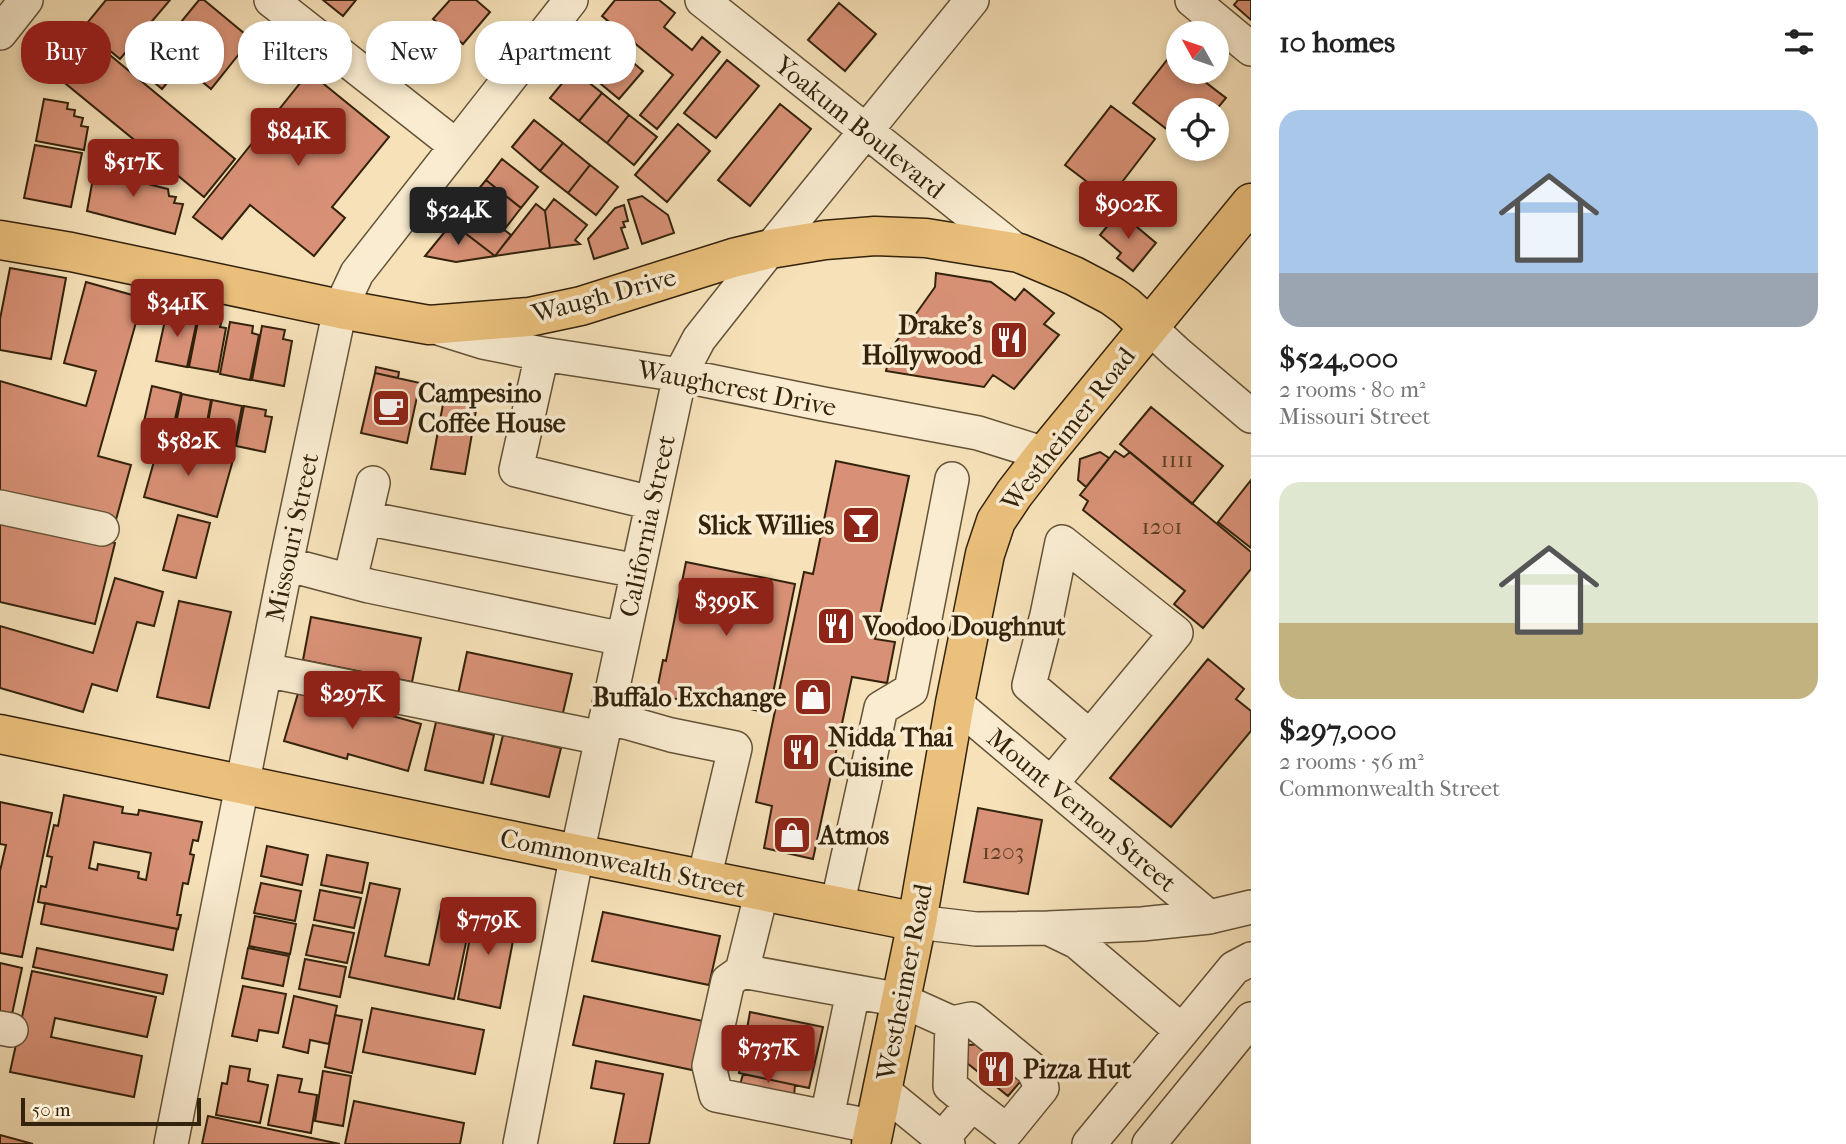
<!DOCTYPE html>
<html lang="en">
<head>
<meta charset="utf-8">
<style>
  body { margin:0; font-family:"IM FELL French Canon",serif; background:#f6f6f6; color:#222; height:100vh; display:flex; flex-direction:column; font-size:26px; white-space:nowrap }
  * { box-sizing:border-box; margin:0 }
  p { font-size:23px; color:#767676 }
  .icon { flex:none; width:38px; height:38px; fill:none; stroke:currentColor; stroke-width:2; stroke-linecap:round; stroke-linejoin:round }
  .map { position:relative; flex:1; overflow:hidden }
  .details { display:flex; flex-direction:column; background:#fff; width:595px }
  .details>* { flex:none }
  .hud { position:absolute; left:21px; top:21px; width:665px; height:63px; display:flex; gap:14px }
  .needle { width:46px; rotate:310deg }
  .tools { position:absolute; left:1166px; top:21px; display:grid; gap:14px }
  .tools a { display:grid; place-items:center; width:63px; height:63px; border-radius:50%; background:#fff; box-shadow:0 4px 10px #0003; font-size:35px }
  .scale { position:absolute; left:21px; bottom:18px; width:180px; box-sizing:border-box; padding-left:7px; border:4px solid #33220c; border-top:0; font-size:19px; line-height:24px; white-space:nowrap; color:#33220c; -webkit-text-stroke:5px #f9ecd1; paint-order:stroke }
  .price { position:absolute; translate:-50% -60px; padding:0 16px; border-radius:7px; background:#8f2418; color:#fff; font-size:23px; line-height:46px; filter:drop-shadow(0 2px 4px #0008) }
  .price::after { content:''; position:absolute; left:50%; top:42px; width:21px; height:16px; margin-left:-10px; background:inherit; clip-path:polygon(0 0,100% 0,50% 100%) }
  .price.on { background:#222; color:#fff }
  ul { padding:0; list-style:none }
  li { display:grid; align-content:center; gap:14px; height:371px; padding:0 28px }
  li+li { border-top:2px solid #e0e0e0 }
  li span { display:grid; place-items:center; height:217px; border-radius:21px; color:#555 }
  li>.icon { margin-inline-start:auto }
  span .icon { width:126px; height:126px; fill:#fffc; stroke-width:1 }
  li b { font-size:30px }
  h2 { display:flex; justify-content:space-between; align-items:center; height:84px; padding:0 28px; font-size:30px }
  .pill { padding:0 24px; border-radius:28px; background:#fff; box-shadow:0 4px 10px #0003; font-size:24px; line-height:63px }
  .pill.on { background:#8f2418; color:#fff }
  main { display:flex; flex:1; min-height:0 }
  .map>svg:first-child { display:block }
  .building { fill:#d89176; stroke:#33220c; stroke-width:2; fill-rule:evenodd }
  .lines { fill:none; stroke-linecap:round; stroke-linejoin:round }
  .minor-casing { stroke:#645237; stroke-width:36 }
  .major-casing { stroke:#33220c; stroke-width:41 }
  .minor { stroke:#f9ecd1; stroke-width:33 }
  .major { stroke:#ebc07c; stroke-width:38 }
  .labels { text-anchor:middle; stroke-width:7; stroke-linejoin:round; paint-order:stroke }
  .number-label { font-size:23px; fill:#5c3e26 }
  .street-label { font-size:26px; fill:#33220c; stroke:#f9ecd1 }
  .poi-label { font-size:26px; font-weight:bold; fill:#33220c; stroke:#f9ecd1; text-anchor:start }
</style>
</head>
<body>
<main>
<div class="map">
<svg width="1251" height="1144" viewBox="0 0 1251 1144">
  <rect width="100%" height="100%" fill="#f6e1b8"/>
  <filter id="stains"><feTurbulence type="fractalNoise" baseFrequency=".00286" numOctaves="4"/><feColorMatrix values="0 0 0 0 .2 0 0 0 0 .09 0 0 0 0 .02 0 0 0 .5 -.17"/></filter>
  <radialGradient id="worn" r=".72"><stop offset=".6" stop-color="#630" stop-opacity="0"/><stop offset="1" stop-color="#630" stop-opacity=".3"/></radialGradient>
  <path class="building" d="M 106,0 L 170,0 L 120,59 L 83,28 Z
    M 199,0 L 204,0 L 251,39 L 211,89 L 182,65 L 162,89 L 141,71 Z
    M 323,0 L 356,0 L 343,16 Z
    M 450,0 L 476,0 L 490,12 L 463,44 L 433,19 Z
    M 615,0 L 659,0 L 675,13 L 664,27 L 692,50 L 702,37 L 720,52 L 657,129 L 640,115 L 673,75 L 602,16 Z
    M 1238,0 L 1251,0 L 1251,20 L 1234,5 Z
    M 839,3 L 876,34 L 845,71 L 808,40 Z
    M 81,31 L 235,159 L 204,197 L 49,70 Z
    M 603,37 L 643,71 L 619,99 L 578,65 Z
    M 1171,55 L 1178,61 L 1178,72 L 1192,72 L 1226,98 L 1216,110 L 1178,110 L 1178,138 L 1133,103 Z
    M 727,60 L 759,86 L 716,138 L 684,113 Z
    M 573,70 L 602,93 L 579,121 L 550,98 Z
    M 309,72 L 389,137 L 332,207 L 345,218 L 314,256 L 250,205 L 222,239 L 193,217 Z
    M 602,93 L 629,115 L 607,143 L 579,121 Z
    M 44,99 L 68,103 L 67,109 L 75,110 L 74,116 L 83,118 L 81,126 L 88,127 L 84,150 L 36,141 Z
    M 780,104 L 811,129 L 750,206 L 718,180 Z
    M 1111,106 L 1155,139 L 1116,190 L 1106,183 L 1099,191 L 1065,165 Z
    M 629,115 L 657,137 L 634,165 L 607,143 Z
    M 534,120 L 563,143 L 540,171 L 512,147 Z
    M 678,124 L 710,151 L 667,202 L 635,175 Z
    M 563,143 L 590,165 L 568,193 L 540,171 Z
    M 35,145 L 82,153 L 71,207 L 24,198 Z
    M 502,159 L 538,187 L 521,208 L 486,180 Z
    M 96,162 L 144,175 L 144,183 L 168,189 L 169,196 L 176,197 L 174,203 L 183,204 L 175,234 L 87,211 Z
    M 590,165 L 618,187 L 596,215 L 568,193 Z
    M 486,180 L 521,208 L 504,230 L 468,202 Z
    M 642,196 L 668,215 L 674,233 L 642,244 L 628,200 Z
    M 554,199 L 587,225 L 575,240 L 580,244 L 550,248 L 545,211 Z
    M 468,202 L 511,235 L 495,256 L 452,223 Z
    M 536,204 L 545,211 L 550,248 L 495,256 Z
    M 624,205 L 628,221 L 623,222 L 625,227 L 621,228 L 628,248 L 594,259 L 588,239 L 615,208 Z
    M 1119,212 L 1156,243 L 1133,271 L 1117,258 L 1121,253 L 1100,235 Z
    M 452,223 L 495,256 L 456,262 L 425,256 Z
    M 10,268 L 66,278 L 51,359 L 0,350 L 0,319 Z
    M 936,273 L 991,282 L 1015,300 L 1024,289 L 1054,313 L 1044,324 L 1059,335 L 1014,389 L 993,375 L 984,387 L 886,371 L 891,349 L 935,287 Z
    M 86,282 L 143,298 L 98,456 L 131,465 L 114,527 L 0,495 L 0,381 L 86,406 L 96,371 L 64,363 Z
    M 175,311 L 198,316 L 187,367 L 156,361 L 166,316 L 174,318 Z
    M 199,316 L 222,320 L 220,327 L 226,328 L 218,372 L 189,367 Z
    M 230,322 L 253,326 L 252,333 L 259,335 L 250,380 L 220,374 Z
    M 262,326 L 285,330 L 283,339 L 292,341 L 284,386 L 252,380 Z
    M 376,367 L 399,372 L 398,378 L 375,373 Z
    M 375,373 L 420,383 L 407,443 L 361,433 Z
    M 152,386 L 181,393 L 172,432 L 143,426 Z
    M 446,388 L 479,393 L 465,474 L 431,469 Z
    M 182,394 L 211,400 L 204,439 L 174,433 Z
    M 212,400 L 242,406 L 235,444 L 205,439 Z
    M 244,406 L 266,410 L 265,416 L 272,417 L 265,452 L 236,446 Z
    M 1151,407 L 1223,466 L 1192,504 L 1120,444 Z
    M 160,440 L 233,460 L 217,517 L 144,497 Z
    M 1115,451 L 1124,457 L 1130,452 L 1251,552 L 1251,569 L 1203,628 L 1174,604 L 1185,591 L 1083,510 L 1088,501 L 1080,495 Z
    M 1100,452 L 1109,458 L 1086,487 L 1078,480 L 1080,459 Z
    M 836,461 L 909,476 L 875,639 L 895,642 L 887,683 L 852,677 L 813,859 L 764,848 L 772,806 L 756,802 L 804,572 L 813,574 Z
    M 1251,480 L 1251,548 L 1218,522 Z
    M 178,515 L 210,523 L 196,578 L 163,570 Z
    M 0,517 L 115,543 L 95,624 L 0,602 Z
    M 686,562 L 795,584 L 769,713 L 704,699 L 703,704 L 656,695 L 663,660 L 666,661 Z
    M 115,578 L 163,592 L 154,626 L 137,622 L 117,691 L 92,684 L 83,712 L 0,688 L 0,626 L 93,653 Z
    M 179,601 L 231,612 L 209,708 L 157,697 Z
    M 311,617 L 421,638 L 412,682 L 303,660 Z
    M 467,652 L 572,674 L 562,717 L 458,694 Z
    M 1208,659 L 1244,689 L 1236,699 L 1251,711 L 1251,731 L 1171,827 L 1110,778 Z
    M 299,690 L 421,724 L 408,771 L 348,754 L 347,759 L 284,741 Z
    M 436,722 L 494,735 L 483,783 L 425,770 Z
    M 503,735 L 561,748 L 549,797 L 491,784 Z
    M 64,795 L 123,807 L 122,813 L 138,815 L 139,810 L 202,822 L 198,841 L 193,840 L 190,854 L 194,855 L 188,884 L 183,883 L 177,915 L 181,915 L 178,929 L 38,902 L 41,886 L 46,887 L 52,857 L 47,856 L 54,825 L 58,826 ZM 94,842 L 151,853 L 146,880 L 138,878 L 139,872 L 98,864 L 97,870 L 89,868 Z
    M 0,802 L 52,813 L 22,957 L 0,953 L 0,871 L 6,845 L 0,844 Z
    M 978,808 L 1042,820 L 1028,894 L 964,882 Z
    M 267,846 L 308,855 L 302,885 L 261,876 Z
    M 327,855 L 368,863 L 362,893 L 321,885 Z
    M 261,883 L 301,891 L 295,921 L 254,913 Z
    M 370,883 L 400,889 L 385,956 L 429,965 L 443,899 L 474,905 L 454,999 L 349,977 Z
    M 320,890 L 361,898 L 354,928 L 314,920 Z
    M 45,903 L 177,929 L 173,950 L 41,924 Z
    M 476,907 L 518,915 L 500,1008 L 458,999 Z
    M 603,912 L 720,936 L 709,985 L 592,961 Z
    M 255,916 L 296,924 L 290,954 L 249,946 Z
    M 313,925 L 354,933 L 347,963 L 306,955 Z
    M 37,948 L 167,975 L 163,994 L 33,967 Z
    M 248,948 L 289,956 L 283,986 L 242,978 Z
    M 305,959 L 346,967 L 340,997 L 299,989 Z
    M 0,963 L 22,968 L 11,1019 L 0,1017 Z
    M 32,971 L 156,997 L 147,1037 L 55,1018 L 51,1037 L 142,1056 L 134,1097 L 10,1072 Z
    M 243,986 L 286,994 L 278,1033 L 259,1030 L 257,1041 L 232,1036 Z
    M 294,996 L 337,1006 L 329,1044 L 310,1040 L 308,1053 L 283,1047 Z
    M 584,996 L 703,1021 L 692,1070 L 573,1045 Z
    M 372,1008 L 484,1030 L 475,1074 L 363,1052 Z
    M 750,1012 L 823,1027 L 809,1088 L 739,1073 Z
    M 335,1015 L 362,1020 L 352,1073 L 325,1067 Z
    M 986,1044 L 1025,1076 L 1008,1096 L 967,1063 L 967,1045 Z
    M 596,1061 L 663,1074 L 649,1144 L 614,1144 L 624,1094 L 591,1088 Z
    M 230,1066 L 250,1069 L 248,1081 L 268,1085 L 260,1123 L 216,1115 L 222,1083 L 227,1084 Z
    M 323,1071 L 351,1076 L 343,1126 L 315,1121 Z
    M 743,1074 L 795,1085 L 794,1096 L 740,1085 Z
    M 278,1075 L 302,1079 L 299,1092 L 317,1095 L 311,1133 L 268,1125 Z
    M 354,1101 L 464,1123 L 460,1144 L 345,1144 Z
    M 208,1116 L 340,1144 L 202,1144 Z
    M 0,1135 L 33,1144 L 0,1144 Z"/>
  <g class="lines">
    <defs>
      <path id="minor" d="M 271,0 L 456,146
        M 702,0 L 1019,253
        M 1192,0 L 1251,49
        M 0,33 L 26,0
        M 435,327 L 483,342 L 542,354 L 680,375 L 823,404 L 978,433 L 1045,454
        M 1149,327 L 1177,353 L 1251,416
        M 542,354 L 516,470 L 652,503
        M 0,507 L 102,529
        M 365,518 L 637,571
        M 286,564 L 369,586 L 623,639
        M 350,580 L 373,483
        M 265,670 L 602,738
        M 955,703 L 1209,917
        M 606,718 L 629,723 L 671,735 L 735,748 L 704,879
        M 1051,784 L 1176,633 L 1062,542 L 1047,615 L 1029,685 L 1090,737
        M 762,891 L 742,971 L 901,1000 L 952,1023 L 950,1086 L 972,1104 L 942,1139
        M 837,906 L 881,708 L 911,690 L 952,479
        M 917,922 L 976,929 L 1048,928 L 1142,924 L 1209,917 L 1251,907
        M 1048,928 L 1077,942 L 1182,1031
        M 742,971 L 728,981 L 709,1066 L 716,1095 L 875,1127
        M 952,1023 L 971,1019 L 1033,1070 L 1042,1088 L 1007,1131 L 972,1104
        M 0,1028 L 11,1030
        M 882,1090 L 948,1144
        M 827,1117 L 853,992
        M 171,1144 L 286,564 L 340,309 L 357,273 L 571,0
        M 520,1144 L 577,854 L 680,375 L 699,339 L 770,249 L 972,0
        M 1089,1144 L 1234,968 L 1251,959
        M 1149,1144 L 1251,1019"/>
      <path id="major" d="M 0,240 L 71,252 L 340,309 L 429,325 L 529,317 L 581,306 L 733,258 L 770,249 L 825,240 L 875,236 L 926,238 L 1019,253 L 1074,276 L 1112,296 L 1126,306 L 1149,327
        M 0,734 L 577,854 L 917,922
        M 871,1144 L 917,922 L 955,703 L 985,554 L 996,521 L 1014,494 L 1045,454 L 1251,203"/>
    </defs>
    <use href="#minor" class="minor-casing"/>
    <use href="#major" class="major-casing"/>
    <use href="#minor" class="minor"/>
    <use href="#major" class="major"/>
  </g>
  <defs>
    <symbol id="restaurant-square" viewBox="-11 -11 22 22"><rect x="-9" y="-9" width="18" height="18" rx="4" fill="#8f2418" stroke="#f9ecd1"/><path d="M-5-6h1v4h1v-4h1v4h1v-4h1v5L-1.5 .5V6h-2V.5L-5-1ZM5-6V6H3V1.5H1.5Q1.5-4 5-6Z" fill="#fff"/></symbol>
    <symbol id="cafe-square" viewBox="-11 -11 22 22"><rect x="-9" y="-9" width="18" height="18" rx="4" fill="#8f2418" stroke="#f9ecd1"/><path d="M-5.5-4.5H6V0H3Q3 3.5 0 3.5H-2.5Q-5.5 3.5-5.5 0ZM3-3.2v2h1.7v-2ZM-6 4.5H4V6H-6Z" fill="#fff"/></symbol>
    <symbol id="bar-square" viewBox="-11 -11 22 22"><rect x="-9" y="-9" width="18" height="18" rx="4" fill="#8f2418" stroke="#f9ecd1"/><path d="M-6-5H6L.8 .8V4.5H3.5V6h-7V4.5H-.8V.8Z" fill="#fff"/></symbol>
    <symbol id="shop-square" viewBox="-11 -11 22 22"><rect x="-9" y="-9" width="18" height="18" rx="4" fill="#8f2418" stroke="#f9ecd1"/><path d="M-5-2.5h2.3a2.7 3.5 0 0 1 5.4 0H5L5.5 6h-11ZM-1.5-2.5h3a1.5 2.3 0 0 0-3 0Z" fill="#fff"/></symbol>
  </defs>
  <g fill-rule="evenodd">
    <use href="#restaurant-square" x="987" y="318" width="44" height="44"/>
    <use href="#cafe-square" x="369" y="386" width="44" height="44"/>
    <use href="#bar-square" x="839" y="503" width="44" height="44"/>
    <use href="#restaurant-square" x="814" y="604" width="44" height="44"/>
    <use href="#shop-square" x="791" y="675" width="44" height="44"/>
    <use href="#restaurant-square" x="779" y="730" width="44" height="44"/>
    <use href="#shop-square" x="770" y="813" width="44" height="44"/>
    <use href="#restaurant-square" x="974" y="1047" width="44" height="44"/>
  </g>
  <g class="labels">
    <g class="number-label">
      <text x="1177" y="467">1111</text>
      <text x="1162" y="534">1201</text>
      <text x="1003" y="859">1203</text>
    </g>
    <g class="street-label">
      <text transform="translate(860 127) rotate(39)" y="9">Yoakum Boulevard</text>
      <text transform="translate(604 295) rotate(-15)" y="9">Waugh Drive</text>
      <text transform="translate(737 388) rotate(11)" y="9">Waughcrest Drive</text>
      <text transform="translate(1068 429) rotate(-52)" y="9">Westheimer Road</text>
      <text transform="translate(647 526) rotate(-78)" y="9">California Street</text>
      <text transform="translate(292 537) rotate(-78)" y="9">Missouri Street</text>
      <text transform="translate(1082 810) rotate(40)" y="9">Mount Vernon Street</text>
      <text transform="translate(623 863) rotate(12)" y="9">Commonwealth Street</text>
      <text transform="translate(904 982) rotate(-79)" y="9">Westheimer Road</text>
    </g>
    <g class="poi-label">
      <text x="982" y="334" text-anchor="end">Drake's<tspan x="982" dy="30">Hollywood</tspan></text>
      <text x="418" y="402">Campesino<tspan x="418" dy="30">Coffee House</tspan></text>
      <text x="834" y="534" text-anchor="end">Slick Willies</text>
      <text x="863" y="635">Voodoo Doughnut</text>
      <text x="786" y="706" text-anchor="end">Buffalo Exchange</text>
      <text x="828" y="746">Nidda Thai<tspan x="828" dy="30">Cuisine</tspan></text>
      <text x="819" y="844">Atmos</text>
      <text x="1023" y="1078">Pizza Hut</text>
    </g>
  </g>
  <rect width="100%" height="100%" filter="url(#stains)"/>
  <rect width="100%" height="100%" fill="url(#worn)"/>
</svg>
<div class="tools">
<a><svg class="needle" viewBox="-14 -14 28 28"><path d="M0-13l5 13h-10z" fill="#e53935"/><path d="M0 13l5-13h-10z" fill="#767676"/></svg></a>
<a><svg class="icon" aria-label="locate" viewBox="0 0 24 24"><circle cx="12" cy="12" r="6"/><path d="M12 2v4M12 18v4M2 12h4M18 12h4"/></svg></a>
</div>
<div class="scale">50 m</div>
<b class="price" style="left:298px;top:168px">$841K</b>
<b class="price" style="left:133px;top:199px">$517K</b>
<b class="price" style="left:1128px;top:241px">$902K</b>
<b class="price on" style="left:458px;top:247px">$524K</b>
<b class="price" style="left:177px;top:339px">$341K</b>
<b class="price" style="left:188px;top:478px">$582K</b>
<b class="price" style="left:726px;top:638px">$399K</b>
<b class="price" style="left:352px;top:731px">$297K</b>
<b class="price" style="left:488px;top:957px">$779K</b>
<b class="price" style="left:768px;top:1085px">$737K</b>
<div class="hud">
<a class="pill on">Buy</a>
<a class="pill">Rent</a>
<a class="pill">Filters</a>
<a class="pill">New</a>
<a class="pill">Apartment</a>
</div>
</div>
<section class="details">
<h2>10 homes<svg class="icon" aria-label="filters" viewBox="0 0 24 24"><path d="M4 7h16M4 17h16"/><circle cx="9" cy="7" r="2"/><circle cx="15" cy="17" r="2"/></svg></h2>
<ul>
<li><span style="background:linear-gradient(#a9c7e8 75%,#9aa5b1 0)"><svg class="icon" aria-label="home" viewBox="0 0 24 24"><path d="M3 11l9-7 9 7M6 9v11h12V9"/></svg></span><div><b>$524,000</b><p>2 rooms · 80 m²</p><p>Missouri Street</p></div></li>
<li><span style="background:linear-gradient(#dfe7d0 65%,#c2b280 0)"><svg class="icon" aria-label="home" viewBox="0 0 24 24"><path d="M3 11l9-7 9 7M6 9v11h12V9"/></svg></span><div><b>$297,000</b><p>2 rooms · 56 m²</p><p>Commonwealth Street</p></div></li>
</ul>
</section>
</main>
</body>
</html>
